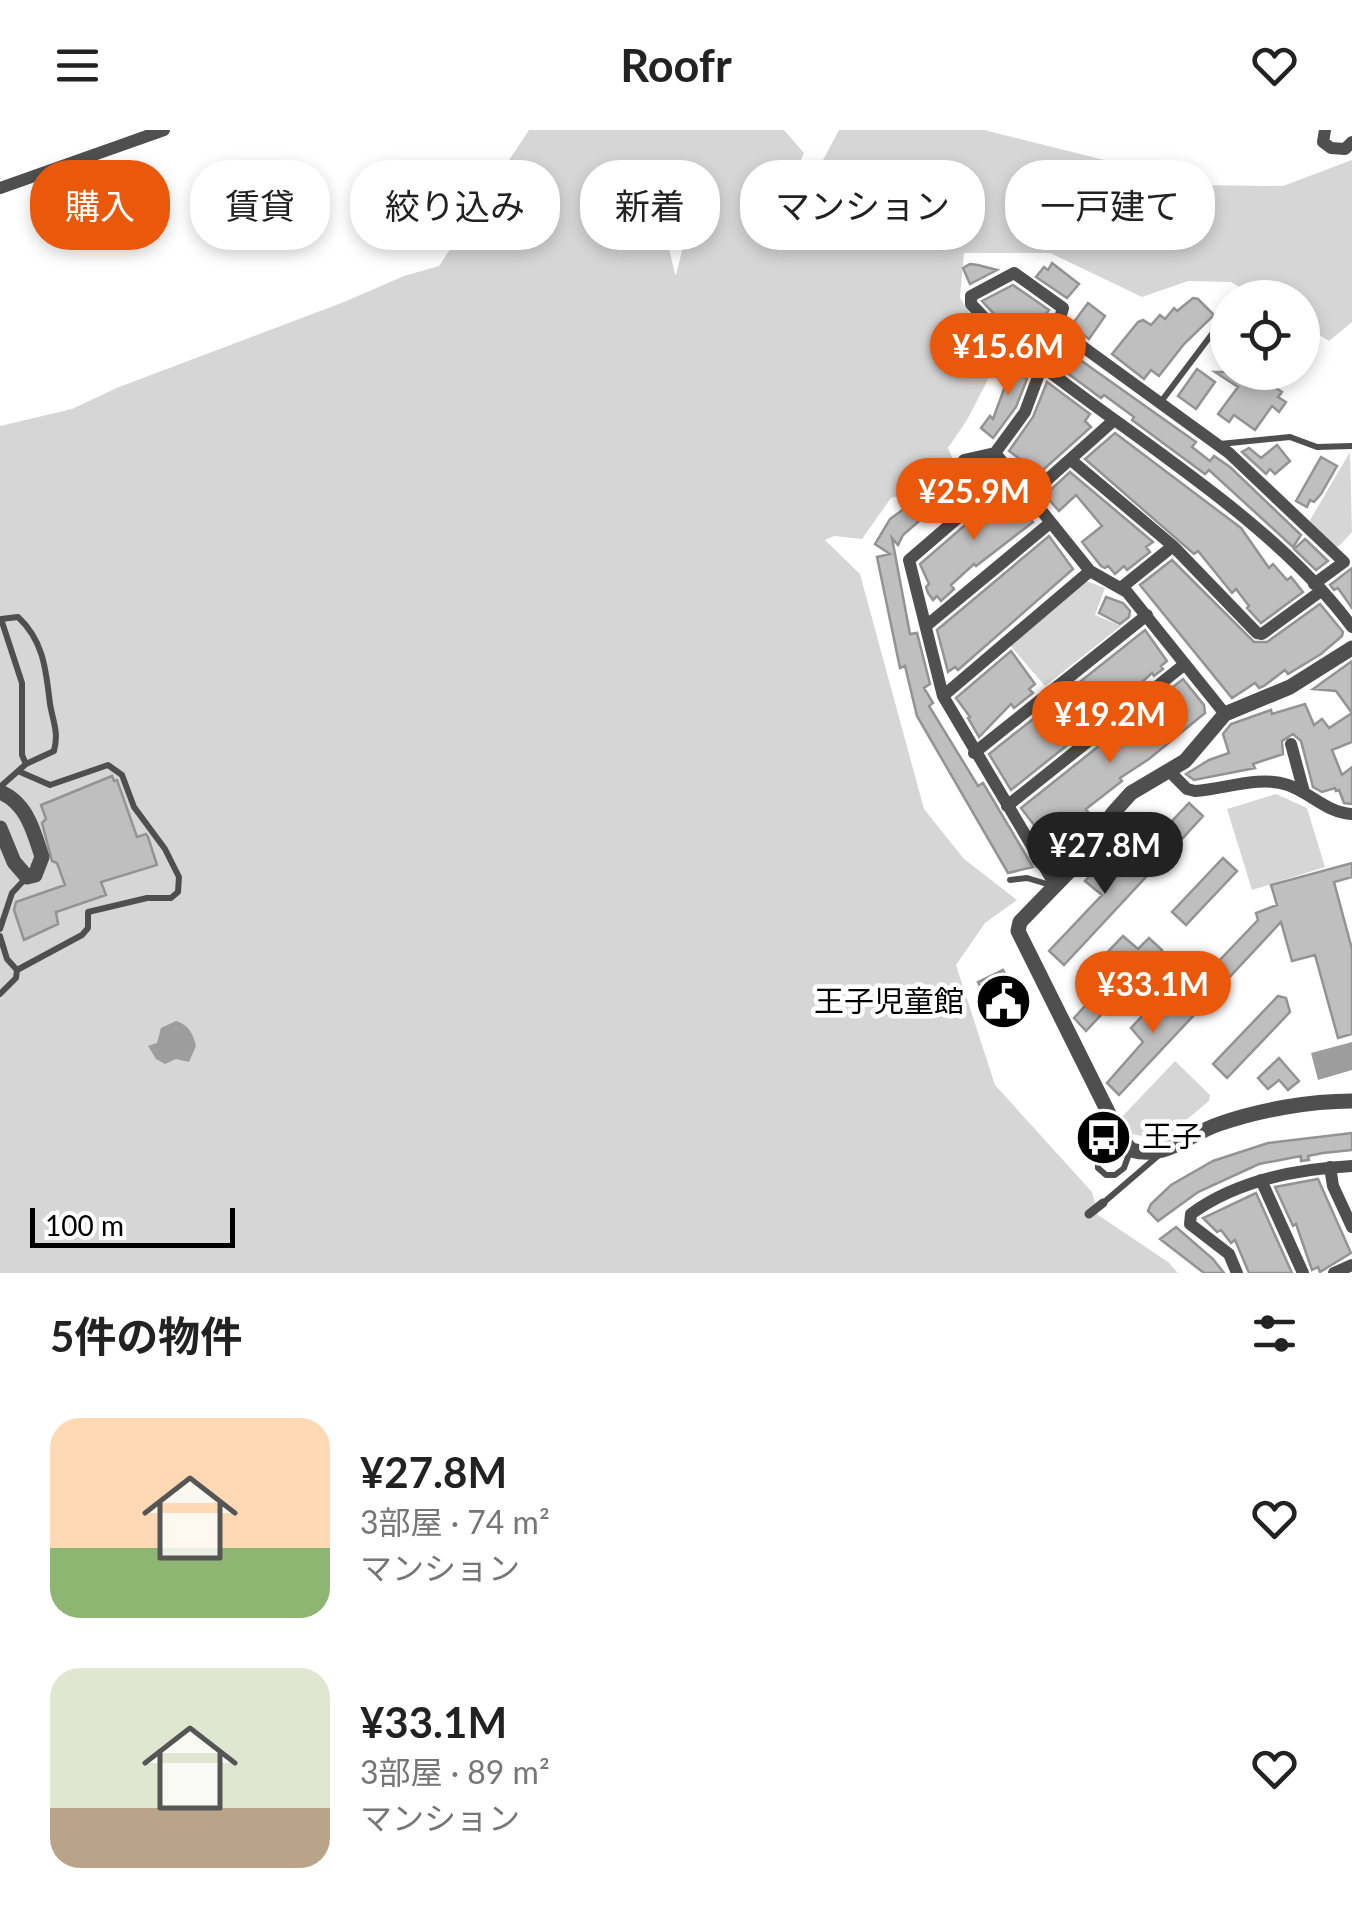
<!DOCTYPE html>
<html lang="ja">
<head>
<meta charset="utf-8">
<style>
  body { margin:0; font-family:Lato,"Noto Sans JP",sans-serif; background:#f6f6f6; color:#222; height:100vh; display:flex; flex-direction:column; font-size:38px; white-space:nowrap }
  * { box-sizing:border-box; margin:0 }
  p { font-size:32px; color:#767676 }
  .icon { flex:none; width:55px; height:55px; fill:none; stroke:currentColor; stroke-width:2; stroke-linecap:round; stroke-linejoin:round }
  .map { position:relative; height:1143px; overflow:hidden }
  .side { display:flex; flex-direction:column; background:#fff; flex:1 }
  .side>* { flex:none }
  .guide { position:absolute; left:30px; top:30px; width:1292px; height:90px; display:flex; gap:20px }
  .buttons { position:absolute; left:1210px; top:150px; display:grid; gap:20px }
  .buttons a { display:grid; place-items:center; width:110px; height:110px; border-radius:50%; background:#fff; box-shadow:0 5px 15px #0003; font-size:50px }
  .scale { position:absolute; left:30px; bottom:25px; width:205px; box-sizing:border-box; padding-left:10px; border:5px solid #000; border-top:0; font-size:28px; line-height:35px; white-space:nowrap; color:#000; -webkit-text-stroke:8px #fff; paint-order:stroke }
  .price { position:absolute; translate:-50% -85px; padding:0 22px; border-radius:35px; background:#ea580c; color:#fff; font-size:32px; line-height:65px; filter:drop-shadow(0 2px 5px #0008) }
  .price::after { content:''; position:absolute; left:50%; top:60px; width:30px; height:22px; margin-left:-15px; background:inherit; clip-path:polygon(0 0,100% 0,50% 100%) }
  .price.selected { background:#222; color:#fff }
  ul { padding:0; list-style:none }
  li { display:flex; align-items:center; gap:30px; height:250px; padding:0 50px }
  li span { display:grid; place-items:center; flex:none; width:280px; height:200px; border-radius:30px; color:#555 }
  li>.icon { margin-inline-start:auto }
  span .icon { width:120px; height:120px; fill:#fffc; stroke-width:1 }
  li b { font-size:42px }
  h2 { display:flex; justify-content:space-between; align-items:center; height:120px; padding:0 50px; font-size:42px }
  .tag { padding:0 35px; border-radius:40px; background:#fff; box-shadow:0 5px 15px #0003; font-size:35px; line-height:90px }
  .tag.selected { background:#ea580c; color:#fff }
  header { display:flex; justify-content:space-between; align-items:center; height:130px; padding:0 50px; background:#fff; font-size:45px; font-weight:700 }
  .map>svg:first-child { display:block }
  .green { fill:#d6d6d6; fill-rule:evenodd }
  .water { fill:#9d9d9d }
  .building { fill:#bfbfbf; stroke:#939393; stroke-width:2.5 }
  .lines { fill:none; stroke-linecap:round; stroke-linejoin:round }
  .service { stroke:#4f4f4f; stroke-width:6 }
  .pedestrian { stroke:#4f4f4f; stroke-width:9 }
  .minor { stroke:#4f4f4f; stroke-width:12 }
  .tertiary { stroke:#4f4f4f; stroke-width:15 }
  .labels { text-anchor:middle; stroke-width:9; stroke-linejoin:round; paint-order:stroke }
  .poi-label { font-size:30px; fill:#000; stroke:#fff; text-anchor:end }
</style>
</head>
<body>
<header><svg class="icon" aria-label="menu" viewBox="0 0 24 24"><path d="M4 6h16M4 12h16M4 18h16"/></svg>Roofr<svg class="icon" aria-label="heart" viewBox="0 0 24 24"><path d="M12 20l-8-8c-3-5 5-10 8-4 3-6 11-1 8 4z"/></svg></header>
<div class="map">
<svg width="1352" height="1143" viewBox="0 0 1352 1143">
  <rect width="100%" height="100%" fill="#fff"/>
  <path class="green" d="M 529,0 L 784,0 L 804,23 L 782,74 L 799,75 L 839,0 L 984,0 L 1177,48 L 1192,55 L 1283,56 L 1352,30 L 1352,192 L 1329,211 L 1303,195 L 1302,168 L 1256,167 L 1231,152 L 1188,151 L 1142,167 L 1050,123 L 964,123 L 960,168 L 999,228 L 967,290 L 948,318 L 955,334 L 940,353 L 891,368 L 862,409 L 834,406 L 825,410 L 860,444 L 924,679 L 964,729 L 1017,770 L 985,793 L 956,835 L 995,955 L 1092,1062 L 1098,1085 L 1168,1132 L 1178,1143 L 0,1143 L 0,296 L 72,279 L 119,257 L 344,172 L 404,146 L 439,136 ZM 659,75 L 692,80 L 676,145 L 675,144 Z
    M 1350,322 L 1352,402 L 1339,416 L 1330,418 L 1312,398 L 1310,390 Z
    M 1086,451 L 1105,458 L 1095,485 L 1121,496 L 1045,556 L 1009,514 Z
    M 1276,664 L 1307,678 L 1325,737 L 1252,760 L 1227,679 Z
    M 1175,931 L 1210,965 L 1209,971 L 1161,1011 L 1125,1002 L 1119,990 Z"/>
  <path class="water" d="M 176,891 C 188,894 194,905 196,916 L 189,932 L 176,929 L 165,934 L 156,929 L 148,916 L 157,913 L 161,898 Z
    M 1352,912 L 1352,940 L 1318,950 L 1311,923 Z"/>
  <path class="building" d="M 1052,133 L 1079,154 L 1067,168 L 1036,147 L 1044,137 L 1048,140 Z
    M 970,134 L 978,135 L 997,140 L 970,154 L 963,138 Z
    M 1013,155 L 1049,180 L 1045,185 L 1049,188 L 1033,218 L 1015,206 L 982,171 Z
    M 1193,168 L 1198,169 L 1214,185 L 1184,214 L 1159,246 L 1151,240 L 1144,249 L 1112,224 L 1138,192 L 1143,190 L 1151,195 L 1160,185 L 1165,189 L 1174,178 L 1177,181 Z
    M 1088,173 L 1105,186 L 1089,209 L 1071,196 Z
    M 1062,217 L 1196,312 L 1192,317 L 1210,331 L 1214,326 L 1230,337 L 1301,405 L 1293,417 L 1209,340 L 1205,344 L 1132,290 L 1134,287 L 1104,265 L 1101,268 L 1054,233 Z
    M 1012,228 L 1027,238 L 1023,247 L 1027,249 L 1016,277 L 993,308 L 981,298 L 990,286 L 993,289 L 1011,240 L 1007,238 Z
    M 1197,239 L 1215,252 L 1196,279 L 1178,266 Z
    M 1215,242 L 1252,242 L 1282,262 L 1278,267 L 1286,272 L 1279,282 L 1272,276 L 1255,300 L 1234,285 L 1229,292 L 1218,284 L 1238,257 Z
    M 1047,252 L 1090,284 L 1085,291 L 1091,297 L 1034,348 L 1021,336 L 1024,332 L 1009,321 L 1033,287 Z
    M 1115,303 L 1241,398 L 1269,438 L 1273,434 L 1287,450 L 1291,447 L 1303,462 L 1261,493 L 1247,478 L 1249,476 L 1236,459 L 1232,463 L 1198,421 L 1194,424 L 1085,329 Z
    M 1277,315 L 1290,331 L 1275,344 L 1270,339 L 1266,344 L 1242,322 L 1249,318 L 1261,328 Z
    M 1321,327 L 1337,336 L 1321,364 L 1314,372 L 1310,370 L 1307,377 L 1296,371 Z
    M 991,334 L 997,341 L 958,374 L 954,370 L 932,390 L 927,384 L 903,405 L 898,415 L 892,408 L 910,504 L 917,503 L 930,554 L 924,558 L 933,573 L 929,576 L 978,656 L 983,653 L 1033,737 L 1008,743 L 917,586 L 905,536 L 900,538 L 877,427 L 890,424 L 875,414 L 890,389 L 912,373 L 916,378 L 927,369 L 938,369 L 968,339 Z
    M 1070,342 L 1153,412 L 1146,417 L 1150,422 L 1127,440 L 1124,436 L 1115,444 L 1108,436 L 1105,438 L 1101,436 L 1082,412 L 1102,396 L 1076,365 L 1059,381 L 1045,365 Z
    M 1009,357 L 1017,367 L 1014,370 L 1033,392 L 976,436 L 974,434 L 951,455 L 954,459 L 941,471 L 937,466 L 933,470 L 928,463 L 926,457 L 929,454 L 920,434 Z
    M 1049,406 L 1073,439 L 958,540 L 955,537 L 948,542 L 937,500 Z
    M 1305,409 L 1328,431 L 1316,440 L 1294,419 Z
    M 1172,430 L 1254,512 L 1267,512 L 1320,474 L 1343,502 L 1342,506 L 1321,524 L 1288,544 L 1285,540 L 1264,556 L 1259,558 L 1255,553 L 1232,568 L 1140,455 Z
    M 1352,438 L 1352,478 L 1338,458 L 1334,460 L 1330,455 Z
    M 1106,467 L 1123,473 L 1130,481 L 1129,487 L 1120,494 L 1099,483 Z
    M 1145,500 L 1167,531 L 1161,536 L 1163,539 L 1154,546 L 1152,543 L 1109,582 L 1107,579 L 1082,598 L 1085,601 L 1011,660 L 989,624 Z
    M 1011,521 L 1035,554 L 1029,559 L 1033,563 L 1014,578 L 1011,574 L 979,607 L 968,588 L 970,587 L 956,568 Z
    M 1352,531 L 1352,612 L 1332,620 L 1342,645 L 1352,637 L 1352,674 L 1344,673 L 1339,660 L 1336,661 L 1335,658 L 1322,662 L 1313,657 L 1301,611 L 1293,604 L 1282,611 L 1283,624 L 1253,634 L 1255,638 L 1194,650 L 1186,644 L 1209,630 L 1229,623 L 1223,604 L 1231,594 L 1271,580 L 1272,584 L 1305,574 L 1314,595 L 1322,589 L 1329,598 L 1352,583 L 1336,561 L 1313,559 Z
    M 1183,549 L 1204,575 L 1205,583 L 1149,629 L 1120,648 L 1122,651 L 1086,679 L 1088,682 L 1073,694 L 1076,698 L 1071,702 L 1077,710 L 1054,729 L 1043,715 L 1047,712 L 1021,678 Z
    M 112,646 L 114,651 L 117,650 L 137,707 L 146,704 L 148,707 L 157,735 L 101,752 L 106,765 L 56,782 L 58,794 L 24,810 L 14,780 L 16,772 L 65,755 L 57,733 L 52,731 L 42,693 L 46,689 L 41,675 Z
    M 1189,673 L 1203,686 L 1170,722 L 1156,708 Z
    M 1120,713 L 1136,729 L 1143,721 L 1158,734 L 1064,835 L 1049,821 L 1102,765 L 1085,751 Z
    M 1223,728 L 1237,741 L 1186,795 L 1172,782 Z
    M 1352,733 L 1352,747 L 1334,752 L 1352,819 L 1352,904 L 1338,908 L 1315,825 L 1292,831 L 1281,792 L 1210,868 L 1196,855 L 1258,790 L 1256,783 L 1277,775 L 1271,755 Z
    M 1123,806 L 1138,819 L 1149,808 L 1162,820 L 1086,901 L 1074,888 L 1114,844 L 1099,831 Z
    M 1003,840 L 1021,876 L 1016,879 L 1018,882 L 996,890 L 978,852 Z
    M 1168,858 L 1195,884 L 1119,965 L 1107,953 L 1143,912 L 1131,898 Z
    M 1278,866 L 1286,868 L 1290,882 L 1227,948 L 1213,934 Z
    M 1279,928 L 1299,951 L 1288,960 L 1279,950 L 1268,959 L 1258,948 Z
    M 1352,1003 L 1352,1020 L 1323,1023 L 1308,1026 L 1309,1030 L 1301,1031 L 1301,1026 L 1259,1034 L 1198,1062 L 1158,1091 L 1148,1081 L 1151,1074 L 1171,1055 L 1213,1031 L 1268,1013 Z
    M 1318,1049 L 1351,1123 L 1320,1142 L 1318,1137 L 1312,1140 L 1296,1094 L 1293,1096 L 1275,1057 Z
    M 1256,1063 L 1292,1143 L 1249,1143 L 1235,1110 L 1231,1113 L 1221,1100 L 1217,1102 L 1203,1088 Z
    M 1176,1097 L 1213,1129 L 1224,1143 L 1204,1143 L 1160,1109 Z"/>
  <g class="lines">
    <path class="service" d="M 1160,273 L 1218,196 L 1228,201
      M 1220,314 L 1290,307 L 1317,317 L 1352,316
      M 0,657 L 26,634 L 54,621 C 59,602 53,592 50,574 C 46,541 44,511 18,487 L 1,489 L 22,553 L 22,625 L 26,634
      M 1010,750 L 1027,748 L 1047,754 L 1051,750
      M 0,799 L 12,763 L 26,748
      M 0,806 L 7,829 L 17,840 L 82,805 L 88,798 L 88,782 L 147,768 L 171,768 L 178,762 L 179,747 L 165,719 L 134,677 L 122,645 L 108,635 L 50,655 L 18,641
      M 0,864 L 16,848 L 17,840
      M 1120,1009 C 1104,1014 1097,1020 1098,1038 L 1106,1045 L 1115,1045 L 1124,1038 L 1130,1021
      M 1103,1073 L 1159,1025"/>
    <path class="pedestrian" d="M 1089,1084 L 1103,1073"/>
    <path class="minor" d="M 1325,0 L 1323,12 L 1331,18 L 1345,19 L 1352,12
      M 0,58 L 164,0
      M 1057,198 L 1063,178 L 1014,143 L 971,166 L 971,174 L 1009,214 L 1042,236 L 1057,198 L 1229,323 L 1344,432 L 1314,454
      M 964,330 L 995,323
      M 1071,330 L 1173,416 L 1257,503 L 1262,504 L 1321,461
      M 1010,343 L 909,430 L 943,566 L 1055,755
      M 1029,366 L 1113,291
      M 1122,457 L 1173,416
      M 926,496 L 1050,393
      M 943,566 L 1090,441
      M 1225,584 L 1127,462 L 1090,441 L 995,323 L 1025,282 L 1042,236 C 1143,315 1276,394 1352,497
      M 1291,614 L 1304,662
      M 974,623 L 1147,485
      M 1170,642 L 1187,659 L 1195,661 C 1226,659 1258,645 1288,655 C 1311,663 1327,683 1352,684
      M 1007,676 L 1185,534
      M 1330,1037 L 1333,1056 L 1352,1097
      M 1261,1050 L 1303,1143
      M 1237,1143 L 1229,1124 L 1190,1094 L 1191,1084 C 1237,1050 1296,1039 1352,1036
      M 1334,1143 L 1352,1135"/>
    <path class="tertiary" d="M 1352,518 L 1290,557 L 1225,584 L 1185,631 L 1131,663 L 1113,683 L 1084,726 L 1020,792 L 1018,801 L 1121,1008 L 1131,1020 C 1167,1030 1186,1005 1219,994 C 1259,980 1309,971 1352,971
      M 0,662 C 27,673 34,702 42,727 L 35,745 L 27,747 L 14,732 L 0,698"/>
  </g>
  <defs>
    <symbol id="civic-disc" viewBox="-11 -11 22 22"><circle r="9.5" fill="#000" stroke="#fff"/><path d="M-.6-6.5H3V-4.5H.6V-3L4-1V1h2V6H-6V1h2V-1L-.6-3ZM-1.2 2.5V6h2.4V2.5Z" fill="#fff"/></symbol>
    <symbol id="bus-disc" viewBox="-11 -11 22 22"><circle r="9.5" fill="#000" stroke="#fff"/><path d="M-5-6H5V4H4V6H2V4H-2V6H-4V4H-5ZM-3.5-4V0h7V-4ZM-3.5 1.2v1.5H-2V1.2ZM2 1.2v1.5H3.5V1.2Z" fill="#fff"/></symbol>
  </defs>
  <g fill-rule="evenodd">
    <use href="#civic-disc" x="972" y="840" width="63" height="63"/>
    <use href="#bus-disc" x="1072" y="976" width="63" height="63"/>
  </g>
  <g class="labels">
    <g class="poi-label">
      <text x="964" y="882">王子児童館</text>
      <text x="1142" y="1017" text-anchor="start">王子</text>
    </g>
  </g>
</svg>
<div class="buttons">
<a><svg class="icon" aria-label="locate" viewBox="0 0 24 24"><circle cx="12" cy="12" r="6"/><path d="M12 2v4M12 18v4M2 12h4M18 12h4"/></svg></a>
</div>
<div class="scale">100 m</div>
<b class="price" style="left:1008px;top:268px">¥15.6M</b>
<b class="price" style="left:974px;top:413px">¥25.9M</b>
<b class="price" style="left:1110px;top:636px">¥19.2M</b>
<b class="price selected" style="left:1105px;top:767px">¥27.8M</b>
<b class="price" style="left:1153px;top:906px">¥33.1M</b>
<div class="guide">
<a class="tag selected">購入</a>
<a class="tag">賃貸</a>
<a class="tag">絞り込み</a>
<a class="tag">新着</a>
<a class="tag">マンション</a>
<a class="tag">一戸建て</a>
</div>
</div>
<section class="side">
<h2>5件の物件<svg class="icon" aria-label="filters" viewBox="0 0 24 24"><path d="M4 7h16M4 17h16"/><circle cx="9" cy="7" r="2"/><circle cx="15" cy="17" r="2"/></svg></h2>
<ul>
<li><span style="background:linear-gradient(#ffd9b3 65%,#8fb573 0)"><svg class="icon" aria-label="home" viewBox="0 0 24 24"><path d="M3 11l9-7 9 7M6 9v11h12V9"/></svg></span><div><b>¥27.8M</b><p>3部屋 · 74 m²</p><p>マンション</p></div><svg class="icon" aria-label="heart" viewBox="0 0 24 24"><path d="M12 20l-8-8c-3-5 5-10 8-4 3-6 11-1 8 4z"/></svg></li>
<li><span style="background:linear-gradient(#dfe7d0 70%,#b9a48a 0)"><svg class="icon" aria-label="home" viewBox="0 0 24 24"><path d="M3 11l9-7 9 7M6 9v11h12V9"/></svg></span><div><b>¥33.1M</b><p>3部屋 · 89 m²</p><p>マンション</p></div><svg class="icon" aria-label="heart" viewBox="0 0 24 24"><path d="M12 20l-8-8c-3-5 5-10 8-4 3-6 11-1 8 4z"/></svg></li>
</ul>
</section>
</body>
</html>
